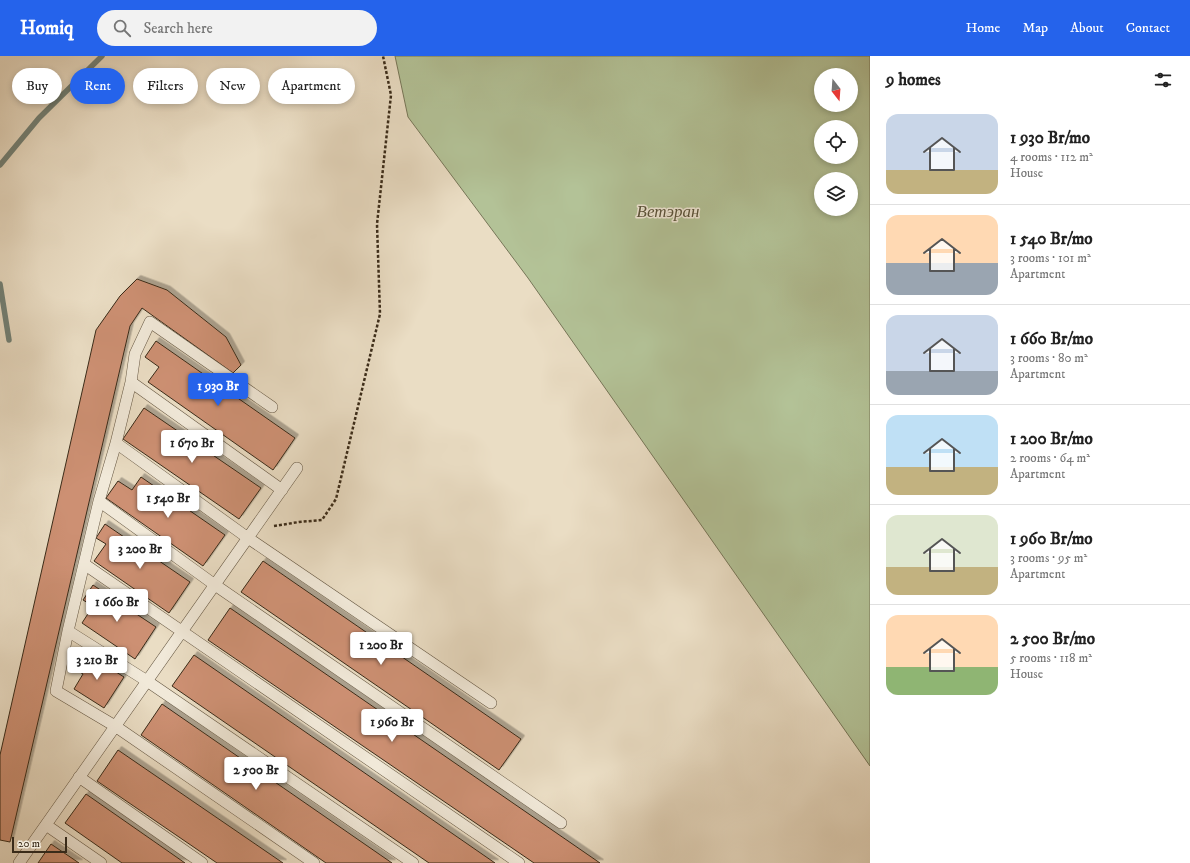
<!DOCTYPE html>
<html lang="en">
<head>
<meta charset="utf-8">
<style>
  body { margin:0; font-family:"IM FELL DW Pica",serif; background:#f2f2f2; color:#222; height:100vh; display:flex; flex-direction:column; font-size:15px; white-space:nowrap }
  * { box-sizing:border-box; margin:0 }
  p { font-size:13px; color:#767676 }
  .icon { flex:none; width:22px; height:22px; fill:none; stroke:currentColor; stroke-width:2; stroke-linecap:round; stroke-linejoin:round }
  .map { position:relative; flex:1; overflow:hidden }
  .details { display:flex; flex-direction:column; background:#fff; width:320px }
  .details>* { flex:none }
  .banner { position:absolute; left:12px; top:12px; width:380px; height:36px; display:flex; gap:8px }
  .needle { width:26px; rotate:163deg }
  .buttons { position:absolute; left:814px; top:12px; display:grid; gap:8px }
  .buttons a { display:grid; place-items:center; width:44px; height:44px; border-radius:50%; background:#fff; box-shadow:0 2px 6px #0003; font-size:20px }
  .scale { position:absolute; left:12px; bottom:10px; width:55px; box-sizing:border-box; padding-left:4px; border:2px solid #3a2b19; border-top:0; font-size:11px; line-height:14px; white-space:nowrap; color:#3a2b19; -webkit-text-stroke:3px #f1e9d9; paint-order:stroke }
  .price { position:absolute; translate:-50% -34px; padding:0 9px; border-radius:4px; background:#fff; color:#222; font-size:13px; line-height:26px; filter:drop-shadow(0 1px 2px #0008) }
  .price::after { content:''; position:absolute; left:50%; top:24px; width:12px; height:9px; margin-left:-6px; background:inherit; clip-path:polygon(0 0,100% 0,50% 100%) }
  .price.active { background:#2563eb; color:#fff }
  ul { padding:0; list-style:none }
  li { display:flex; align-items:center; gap:12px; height:100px; padding:0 16px }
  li+li { border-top:1px solid #e0e0e0 }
  li span { display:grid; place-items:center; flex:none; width:112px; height:80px; border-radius:12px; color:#555 }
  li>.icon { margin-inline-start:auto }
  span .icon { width:48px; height:48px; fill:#fffc; stroke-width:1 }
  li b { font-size:17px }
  h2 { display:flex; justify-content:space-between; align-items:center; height:48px; padding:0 16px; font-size:17px }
  .tag { padding:0 14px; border-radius:18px; background:#fff; box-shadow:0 2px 6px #0003; font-size:14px; line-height:36px }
  .tag.active { background:#2563eb; color:#fff }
  header { display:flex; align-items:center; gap:24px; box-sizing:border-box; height:56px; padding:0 20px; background:#2563eb; color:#fff }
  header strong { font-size:19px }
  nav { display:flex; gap:22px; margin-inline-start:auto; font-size:14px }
  .search { width:280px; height:36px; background:#f2f2f2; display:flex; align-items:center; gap:10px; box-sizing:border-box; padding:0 14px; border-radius:22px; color:#767676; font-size:15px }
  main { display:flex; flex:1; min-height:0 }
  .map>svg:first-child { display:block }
  .green { fill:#b3c297; stroke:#767658; fill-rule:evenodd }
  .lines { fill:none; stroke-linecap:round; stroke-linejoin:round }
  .stream { stroke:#728177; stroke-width:5.5 }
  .building { fill:#cd9073; stroke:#3a2b19; filter:url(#shadow) }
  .service-casing { stroke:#665844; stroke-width:12 }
  .path { stroke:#3a2b19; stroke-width:2.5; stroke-dasharray:3 2; stroke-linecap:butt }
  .service { stroke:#f1e9d9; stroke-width:11 }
  .labels { text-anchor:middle; stroke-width:3; stroke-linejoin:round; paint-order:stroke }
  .park-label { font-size:17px; font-style:italic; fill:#585138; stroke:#f1e9d9 }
</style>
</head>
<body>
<header>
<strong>Homiq</strong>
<div class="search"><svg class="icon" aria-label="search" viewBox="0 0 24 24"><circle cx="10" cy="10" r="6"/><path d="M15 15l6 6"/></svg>Search here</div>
<nav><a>Home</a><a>Map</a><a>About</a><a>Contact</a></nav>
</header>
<main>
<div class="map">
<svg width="870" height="807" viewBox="0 0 870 807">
  <defs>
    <filter id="shadow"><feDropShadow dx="3.5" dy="-3.5" stdDeviation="0" flood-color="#0004"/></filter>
  </defs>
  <rect width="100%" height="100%" fill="#eaddc4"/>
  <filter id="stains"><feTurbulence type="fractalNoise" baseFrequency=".005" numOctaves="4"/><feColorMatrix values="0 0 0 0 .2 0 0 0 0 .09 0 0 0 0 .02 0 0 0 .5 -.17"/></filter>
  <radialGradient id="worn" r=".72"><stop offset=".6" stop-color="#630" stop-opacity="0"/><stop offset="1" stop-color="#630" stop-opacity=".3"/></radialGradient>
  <path class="green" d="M 395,0 L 870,0 L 870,710 L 528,222 L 408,61 ZM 821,19 L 851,19 L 851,49 L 821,49 ZM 821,71 L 851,71 L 851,101 L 821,101 ZM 821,123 L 851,123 L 851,153 L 821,153 Z"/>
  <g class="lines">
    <path class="stream" d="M 0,109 L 39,62 L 102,0
      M 0,228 L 9,284"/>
  </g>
  <path class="building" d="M 137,223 L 167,234 L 226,281 L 241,309 L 233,317 L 142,252 L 130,270 L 10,786 L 0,784 L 0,699 L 96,274 L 120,240 Z
    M 156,285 L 295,382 L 273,414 L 148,326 L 159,311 L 145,301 Z
    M 144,352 L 261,432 L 239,463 L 123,383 Z
    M 141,421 L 225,479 L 203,510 L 106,442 L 118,425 L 132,434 Z
    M 105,468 L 190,526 L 169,557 L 94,505 L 106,488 L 96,482 Z
    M 263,505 L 521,683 L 499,714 L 241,536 Z
    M 93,529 L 156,571 L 135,603 L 82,567 L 93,550 L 83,544 Z
    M 230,552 L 600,807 L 534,807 L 208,584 Z
    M 86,597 L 124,621 L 104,652 L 74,633 L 83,618 L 75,613 Z
    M 194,599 L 495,807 L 429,807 L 172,630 Z
    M 162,648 L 392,807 L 326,807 L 141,679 Z
    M 118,694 L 283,807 L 217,807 L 97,725 Z
    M 86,738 L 185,807 L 122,807 L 65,767 Z
    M 51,788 L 79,807 L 38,807 Z"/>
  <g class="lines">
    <defs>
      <path id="service" d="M 131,326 L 282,434
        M 272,351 L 150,266 L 135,298 L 131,326 L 116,387 L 99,445 L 68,575 L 56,635 L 115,670 L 314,807
        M 116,387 L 248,482 L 491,647
        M 99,445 L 215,529 L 561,767
        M 84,508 L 519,807
        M 68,575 L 147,625 L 413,807
        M 79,721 L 202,807
        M 46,769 L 101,807
        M 19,807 L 297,412"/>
    </defs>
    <use href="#service" class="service-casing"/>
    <path class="path" d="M 274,470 L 299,466 L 322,464 L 336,443 L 380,258 L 377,168 L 391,39 L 383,0"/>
    <use href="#service" class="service"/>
  </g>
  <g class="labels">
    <g class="park-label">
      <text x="668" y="161">Ветэран</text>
    </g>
  </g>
  <rect width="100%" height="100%" filter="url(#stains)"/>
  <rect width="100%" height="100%" fill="url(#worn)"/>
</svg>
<div class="buttons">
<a><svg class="needle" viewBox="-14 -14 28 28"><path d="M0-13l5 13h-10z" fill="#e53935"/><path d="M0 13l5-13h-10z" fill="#767676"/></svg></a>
<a><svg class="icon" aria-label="locate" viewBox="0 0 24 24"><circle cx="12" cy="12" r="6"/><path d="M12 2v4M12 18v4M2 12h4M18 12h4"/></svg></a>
<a><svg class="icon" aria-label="layers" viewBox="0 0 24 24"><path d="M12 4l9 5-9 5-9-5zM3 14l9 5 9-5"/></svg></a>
</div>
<div class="scale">20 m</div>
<b class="price active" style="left:218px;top:351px">1 930 Br</b>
<b class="price" style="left:192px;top:408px">1 670 Br</b>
<b class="price" style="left:168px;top:463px">1 540 Br</b>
<b class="price" style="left:140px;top:514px">3 200 Br</b>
<b class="price" style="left:117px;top:567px">1 660 Br</b>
<b class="price" style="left:381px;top:610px">1 200 Br</b>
<b class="price" style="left:97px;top:625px">3 210 Br</b>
<b class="price" style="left:392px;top:687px">1 960 Br</b>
<b class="price" style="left:256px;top:735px">2 500 Br</b>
<div class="banner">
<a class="tag">Buy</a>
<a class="tag active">Rent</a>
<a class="tag">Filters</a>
<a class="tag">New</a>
<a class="tag">Apartment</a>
</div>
</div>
<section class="details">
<h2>9 homes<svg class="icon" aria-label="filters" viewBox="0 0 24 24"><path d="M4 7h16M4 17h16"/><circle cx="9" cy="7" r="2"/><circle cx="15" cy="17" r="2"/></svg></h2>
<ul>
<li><span style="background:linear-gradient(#c9d6e8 70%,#c2b280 0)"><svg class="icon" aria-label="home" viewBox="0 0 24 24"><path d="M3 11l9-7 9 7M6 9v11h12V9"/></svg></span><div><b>1 930 Br/mo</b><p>4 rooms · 112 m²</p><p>House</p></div></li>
<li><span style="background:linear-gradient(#ffd9b3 60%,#9aa5b1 0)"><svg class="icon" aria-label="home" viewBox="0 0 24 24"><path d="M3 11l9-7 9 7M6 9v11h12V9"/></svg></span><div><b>1 540 Br/mo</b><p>3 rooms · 101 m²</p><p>Apartment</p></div></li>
<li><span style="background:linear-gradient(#c9d6e8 70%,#9aa5b1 0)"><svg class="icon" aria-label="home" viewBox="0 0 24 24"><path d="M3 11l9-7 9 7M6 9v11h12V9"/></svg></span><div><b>1 660 Br/mo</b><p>3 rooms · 80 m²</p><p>Apartment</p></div></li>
<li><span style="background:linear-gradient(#bfe0f5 65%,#c2b280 0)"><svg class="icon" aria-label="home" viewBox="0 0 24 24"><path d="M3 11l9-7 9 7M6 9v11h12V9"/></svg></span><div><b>1 200 Br/mo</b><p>2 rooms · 64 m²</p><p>Apartment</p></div></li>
<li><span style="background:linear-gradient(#dfe7d0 65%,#c2b280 0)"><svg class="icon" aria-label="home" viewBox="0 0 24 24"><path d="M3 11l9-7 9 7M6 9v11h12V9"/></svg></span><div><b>1 960 Br/mo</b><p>3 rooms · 95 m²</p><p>Apartment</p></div></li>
<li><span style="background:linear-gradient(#ffd9b3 65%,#8fb573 0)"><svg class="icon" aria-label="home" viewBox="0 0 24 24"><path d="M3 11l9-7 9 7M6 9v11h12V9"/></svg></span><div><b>2 500 Br/mo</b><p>5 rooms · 118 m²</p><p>House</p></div></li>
</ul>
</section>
</main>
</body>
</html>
